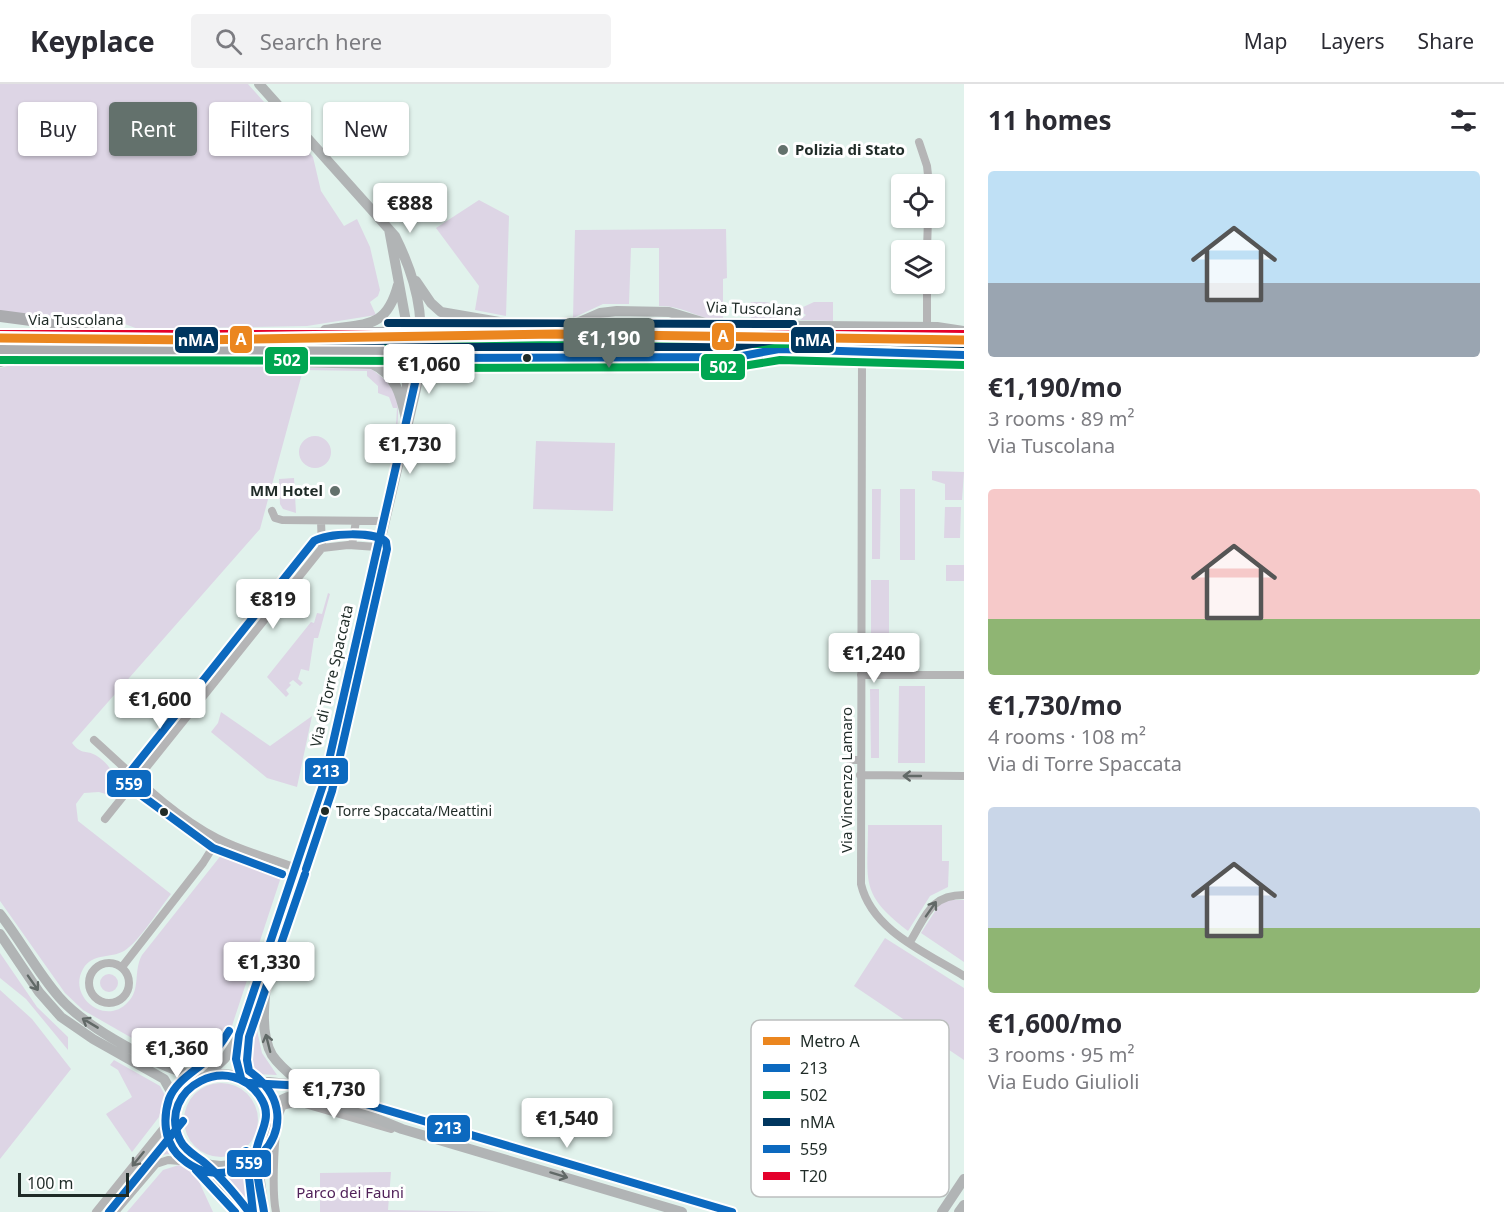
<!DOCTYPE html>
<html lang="en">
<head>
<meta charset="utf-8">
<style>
  body { margin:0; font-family:"Noto Sans",sans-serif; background:#f2f2f3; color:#2b2b33; height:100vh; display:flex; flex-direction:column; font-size:22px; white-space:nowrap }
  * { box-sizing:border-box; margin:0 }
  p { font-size:20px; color:#7c7c81 }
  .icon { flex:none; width:33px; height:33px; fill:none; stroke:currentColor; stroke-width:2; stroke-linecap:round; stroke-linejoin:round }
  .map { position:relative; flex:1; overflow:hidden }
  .drawer { display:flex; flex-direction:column; background:#fff; width:540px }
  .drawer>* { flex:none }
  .hud { position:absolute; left:18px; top:18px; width:570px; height:54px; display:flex; gap:12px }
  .fabs { position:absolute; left:891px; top:90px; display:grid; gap:12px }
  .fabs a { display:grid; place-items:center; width:54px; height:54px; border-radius:6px; background:#fff; box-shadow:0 2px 4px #0004; font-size:30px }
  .scale { position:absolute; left:18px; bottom:15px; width:111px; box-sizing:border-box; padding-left:6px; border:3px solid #1f2b27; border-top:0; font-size:16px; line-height:21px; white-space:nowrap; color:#1f2b27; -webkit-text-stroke:4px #fff; paint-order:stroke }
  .price { position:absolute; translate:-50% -51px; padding:0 14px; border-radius:6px; background:#fff; color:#222; font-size:20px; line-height:39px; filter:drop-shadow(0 2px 3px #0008) }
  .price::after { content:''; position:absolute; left:50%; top:36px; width:18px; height:14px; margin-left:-9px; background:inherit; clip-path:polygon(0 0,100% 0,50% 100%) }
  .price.on { background:#63716c; color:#fff }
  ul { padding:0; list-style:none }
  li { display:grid; align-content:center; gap:12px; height:318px; padding:0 24px }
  li span { display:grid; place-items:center; height:186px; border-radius:6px; color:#555 }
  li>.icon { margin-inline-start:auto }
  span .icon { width:108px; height:108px; fill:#fffc; stroke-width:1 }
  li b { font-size:26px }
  h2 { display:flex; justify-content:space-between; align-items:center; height:72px; padding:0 24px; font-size:26px }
  .tag { padding:0 21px; border-radius:6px; background:#fff; box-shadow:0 2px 4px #0004; font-size:21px; line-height:54px }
  .tag.on { background:#63716c; color:#fff }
  header { display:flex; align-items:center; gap:36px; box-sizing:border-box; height:84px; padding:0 30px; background:#fff; border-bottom:2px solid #e1e1e2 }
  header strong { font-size:28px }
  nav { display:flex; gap:33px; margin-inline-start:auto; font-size:21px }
  .search { width:420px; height:54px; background:#f2f2f3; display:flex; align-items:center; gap:15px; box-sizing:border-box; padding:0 21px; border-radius:6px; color:#7c7c81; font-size:22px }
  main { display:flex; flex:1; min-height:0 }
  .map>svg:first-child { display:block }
  .green { fill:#ddd5e5 }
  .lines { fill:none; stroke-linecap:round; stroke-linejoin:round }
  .street { stroke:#b5b5b6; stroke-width:8 }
  .secondary { stroke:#b1b4b5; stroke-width:10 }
  .primary { stroke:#abacaf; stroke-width:12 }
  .bus-1-casing { stroke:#fff; stroke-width:12 }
  .bus-2-casing { stroke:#fff; stroke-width:12 }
  .bus-3-casing { stroke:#fff; stroke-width:12 }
  .bus-4-casing { stroke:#fff; stroke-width:12 }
  .bus-5-casing { stroke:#fff; stroke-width:12 }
  .bus-1 { stroke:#0c69bf; stroke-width:8 }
  .bus-2 { stroke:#00a651; stroke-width:8 }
  .bus-3 { stroke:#00365f; stroke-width:8 }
  .bus-4 { stroke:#0c69bf; stroke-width:8 }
  .bus-5 { stroke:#e4002b; stroke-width:8 }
  .metro-1-casing { stroke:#fff; stroke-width:14 }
  .metro-1 { stroke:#eb861f; stroke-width:9 }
  .oneway { stroke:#626967 }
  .oneway2 { stroke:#616967 }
  .poi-dot { fill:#63716c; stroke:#fff; stroke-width:2 }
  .bus-dot { fill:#1f2b27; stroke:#fff; stroke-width:2 }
  .labels { text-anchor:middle; stroke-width:6; stroke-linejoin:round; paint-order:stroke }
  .bus-label { font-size:14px; fill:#1f2b27; stroke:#fff; text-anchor:start }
  .poi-label { font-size:15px; font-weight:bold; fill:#1f2b27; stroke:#fff; text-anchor:start }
  .street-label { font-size:15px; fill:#1f2b27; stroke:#fff }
  .park-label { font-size:15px; fill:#51225a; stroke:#fff }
  .key { fill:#fff; stroke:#bcbfbe; stroke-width:1.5 }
  .key-label { font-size:16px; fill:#1f2b27 }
  .line-badge { stroke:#fff; stroke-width:2 }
  .badge-label { font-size:16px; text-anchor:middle; font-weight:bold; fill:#fff }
</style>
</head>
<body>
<header>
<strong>Keyplace</strong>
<div class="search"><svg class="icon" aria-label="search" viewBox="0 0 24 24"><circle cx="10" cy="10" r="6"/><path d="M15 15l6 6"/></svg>Search here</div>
<nav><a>Map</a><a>Layers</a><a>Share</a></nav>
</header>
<main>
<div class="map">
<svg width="964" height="1128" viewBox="0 0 964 1128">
  <rect width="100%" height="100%" fill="#e1f2ec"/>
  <path class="green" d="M 0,0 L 248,0 L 313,73 L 321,107 L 344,142 L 357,135 L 370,163 L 380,206 L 378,212 L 370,218 L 376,231 L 307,242 L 138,245 L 117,237 L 0,229 Z
    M 479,116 L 509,132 L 506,232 L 475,226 L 479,202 L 436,144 Z
    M 726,145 L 727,194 L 723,195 L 723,237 C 699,236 686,222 659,222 L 659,164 L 631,164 L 629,220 L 603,220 L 573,234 L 575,146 Z
    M 751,218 C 767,218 783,217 782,236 L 751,236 Z
    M 814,218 L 833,218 L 833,237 L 800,236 L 806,231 L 800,227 L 801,224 Z
    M 435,253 L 537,254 L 538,256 L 436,260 Z
    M 654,255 L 731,256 L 732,257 L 659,258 L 654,258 Z
    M 758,256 L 964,257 L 964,266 L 758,259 Z
    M 370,275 L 399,277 L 401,297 L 399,298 Z
    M 23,278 L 371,285 C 403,306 400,324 395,359 L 397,324 L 393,324 L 389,313 L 378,309 L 378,302 L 367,292 L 367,287 L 303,286 L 260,445 L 72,659 C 82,672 86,665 97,672 C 110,680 119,696 116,710 L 112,712 L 99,708 L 84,709 L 76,720 L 78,737 L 171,810 C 159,825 139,858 124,867 C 110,875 93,868 83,885 C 67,913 106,943 128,918 C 141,905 133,887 142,871 L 222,770 L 275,787 L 281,793 L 226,960 L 212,977 L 179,981 L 83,926 L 65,909 L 0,817 L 0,284 Z
    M299 368a16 16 0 1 1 32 0a16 16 0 1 1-32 0Z
    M 536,357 L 615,359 L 613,427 L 533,425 Z
    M 932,387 L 964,388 L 962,416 L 945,416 L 945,400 L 932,396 Z
    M 294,394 L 296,429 L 283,425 L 280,420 L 279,395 Z
    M 872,405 L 881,405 L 880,475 L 872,475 Z
    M 900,405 L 915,405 L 915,476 L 900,476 Z
    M 945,423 L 961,423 L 960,454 L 944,454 Z
    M 946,481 L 964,481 L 964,497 L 946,497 Z
    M 871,496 L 889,496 L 889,582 L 871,582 Z
    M 328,509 L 330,510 L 318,554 L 314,554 L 309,587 L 301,585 L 298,595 L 303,599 L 300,602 L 293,596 L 289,599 L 291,601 L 286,606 L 289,610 L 286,613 L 267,593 L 311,538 L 314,539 L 317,529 L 322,530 Z
    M 899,602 L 925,602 L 925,679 L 898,679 Z
    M 870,605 L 879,605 L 879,674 L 871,674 Z
    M 221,628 L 270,662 L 312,632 L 297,703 L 267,694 L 211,648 L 218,639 Z
    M 868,741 L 942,741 L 942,777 L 949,777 L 948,803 L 930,812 L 908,847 C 859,809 868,798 868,741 Z
    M 948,816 L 964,816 L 964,878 L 921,849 L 939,821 Z
    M 885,854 L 964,904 L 964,976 L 854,902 Z
    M 0,869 L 37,923 L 68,953 L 68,966 L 26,915 L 0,894 Z
    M100 899a9 9 0 1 1 18 0a9 9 0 1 1-18 0Z
    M 0,906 L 32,935 L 71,985 L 0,1075 Z
    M 254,933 L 262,969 L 277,991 L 256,990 L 242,980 L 242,969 Z
    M 114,976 L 160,1002 L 165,1011 L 159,1033 L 132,1068 L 106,1030 L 132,1013 L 118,986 L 110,981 Z
    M184 1036a37 37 0 1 1 74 0a37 37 0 1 1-74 0Z
    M 164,1050 L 174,1070 C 146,1068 141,1092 123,1105 Z
    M 179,1081 L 195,1089 L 213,1128 L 127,1128 L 163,1086 Z
    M 250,1087 L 258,1128 L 254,1128 L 242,1110 L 224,1094 Z
    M 391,1088 L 388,1126 L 505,1128 L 320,1128 L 320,1089 Z"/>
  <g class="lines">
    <path class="street" d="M 919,58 L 927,82 L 929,100
      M 927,166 L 928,134
      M 927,243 L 927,200
      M 450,244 L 489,239
      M 862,270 L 861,800 C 872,847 927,869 964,892
      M 908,272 L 929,282 L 964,282
      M 420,277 L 429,274 L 737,273 L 760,271
      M 272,427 L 275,434 L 282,436 L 383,437
      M 321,437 L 322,464
      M 352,461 L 356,437
      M 322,464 L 348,461 L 377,463
      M 861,591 L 964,591
      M 94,656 C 133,691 171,730 217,754 C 242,767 270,774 296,784
      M 850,676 L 860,676
      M 860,691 L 964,692
      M 105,735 L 322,464
      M 910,858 C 926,832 930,811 964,811
      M89 899a20 20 0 1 1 40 0a20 20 0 1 1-40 0Z
      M 122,883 L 203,779 L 218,755
      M 96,1128 L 175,1030
      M 115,1128 L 156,1080 L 168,1076 L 204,1079
      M 276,1128 C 272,1110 273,1036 283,1022 L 298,1018 L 391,1045"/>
    <path class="secondary" d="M 389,145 L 407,243 L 407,319
      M 416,197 L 431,219 L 441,228 L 505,239 L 577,239 L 600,229 L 617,227 L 669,228 L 712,241 L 937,243 L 964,247
      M 325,246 C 365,239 386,246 398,201
      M 187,269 L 213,276 L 372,280 C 396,291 401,311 406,335
      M 0,278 L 31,268
      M 0,830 C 21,857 37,888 59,913 C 86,944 162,986 203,994
      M 0,850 L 39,908 L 61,933 L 93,955 L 164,995 L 178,1020
      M 269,874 C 267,902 257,945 272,971 C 280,983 291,991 302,1000
      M175 1036a46 46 0 1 1 92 0a46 46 0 1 1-92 0Z
      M 205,993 L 225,974 L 236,957
      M 241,994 L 236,975 L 239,951 L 322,704 L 416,305 C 425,245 423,208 395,152 L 259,0
      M 249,999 L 269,998 L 305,1002 L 732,1128
      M 267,1035 C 274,1021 283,1010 300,1012 L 365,1030 L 402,1045 L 682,1128
      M 256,1066 L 264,1128
      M 204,1079 L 249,1128
      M 942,1128 L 964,1095
      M 959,1128 L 964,1121"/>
    <path class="primary" d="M 0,232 L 99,245
      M 0,250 L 240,251 L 439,248 L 964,250
      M 0,265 L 364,268 L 594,263 L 964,271"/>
    <defs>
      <path id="bus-1" d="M 241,994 L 236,975 L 239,951 L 324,698 L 420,277 L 429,274 L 737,273 L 779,265 L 964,271
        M 249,999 L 305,1002 L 732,1128
        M 249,1128 C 236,1111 222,1094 206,1080 C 197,1072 185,1067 180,1056 C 155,1004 233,964 262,1016 C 273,1035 258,1050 256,1069 C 255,1088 261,1109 264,1128"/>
      <path id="bus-2" d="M 388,259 L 793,260
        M 0,276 L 418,277 L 433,284 L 737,283 L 780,276 L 964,281"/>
      <path id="bus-3" d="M 388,239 L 793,240
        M 0,255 L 421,257 L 436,263 L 736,263 L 779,255 L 964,260"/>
      <path id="bus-4" d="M 282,790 L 213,764 L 130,703 L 127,692 L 314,457 C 327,449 376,447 386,458 L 387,465 L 332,707 L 306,785
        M 229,947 C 223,957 216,967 207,976 C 194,988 176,997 169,1015 C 163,1034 164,1055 177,1070 C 233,1128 324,1039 249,987 L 247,976 L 249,953 L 305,790
        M 246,1067 L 253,1128
        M 196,1086 L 235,1128
        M 109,1128 L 183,1037"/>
      <path id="bus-5" d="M 0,250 L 964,250"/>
    </defs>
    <use href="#bus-1" class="bus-1-casing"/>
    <use href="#bus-2" class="bus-2-casing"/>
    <use href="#bus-3" class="bus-3-casing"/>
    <use href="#bus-4" class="bus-4-casing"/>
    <use href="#bus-5" class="bus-5-casing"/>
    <use href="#bus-1" class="bus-1"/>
    <use href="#bus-2" class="bus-2"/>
    <use href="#bus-3" class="bus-3"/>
    <use href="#bus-4" class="bus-4"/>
    <use href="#bus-5" class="bus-5"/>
    <defs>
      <path id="metro-1" d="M 0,254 L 196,256 L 556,250 L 964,256"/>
    </defs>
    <use href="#metro-1" class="metro-1-casing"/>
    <use href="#metro-1" class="metro-1"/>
  </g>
  <defs><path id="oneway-shaft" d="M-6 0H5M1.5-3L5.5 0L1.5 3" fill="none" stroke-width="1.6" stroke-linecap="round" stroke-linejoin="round" transform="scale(1.5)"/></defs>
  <g class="oneway">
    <use href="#oneway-shaft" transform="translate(912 692) rotate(-180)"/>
    <use href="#oneway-shaft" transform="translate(931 825) rotate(-55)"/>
    <use href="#oneway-shaft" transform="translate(138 1075) rotate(129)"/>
  </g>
  <g class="oneway2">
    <use href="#oneway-shaft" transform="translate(33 899) rotate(55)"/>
    <use href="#oneway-shaft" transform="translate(90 939) rotate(-149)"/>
    <use href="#oneway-shaft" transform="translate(268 959) rotate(-104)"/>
    <use href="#oneway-shaft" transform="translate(559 1091) rotate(17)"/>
  </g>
  <g class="poi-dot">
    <circle cx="783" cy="66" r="6"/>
    <circle cx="335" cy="407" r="6"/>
  </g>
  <g class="bus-dot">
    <circle cx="527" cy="274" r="5"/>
    <circle cx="325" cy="727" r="5"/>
    <circle cx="164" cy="728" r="5"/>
  </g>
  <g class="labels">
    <g class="bus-label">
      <text x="336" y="732">Torre Spaccata/Meattini</text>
    </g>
    <g class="poi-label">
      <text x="795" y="71">Polizia di Stato</text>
      <text x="323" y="412" text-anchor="end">MM Hotel</text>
    </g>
    <g class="street-label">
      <text transform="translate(754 225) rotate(2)" y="5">Via Tuscolana</text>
      <text x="76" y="241">Via Tuscolana</text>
      <text transform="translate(332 592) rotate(-77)" y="5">Via di Torre Spaccata</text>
      <text transform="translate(847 696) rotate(-90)" y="5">Via Vincenzo Lamaro</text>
    </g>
    <g class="park-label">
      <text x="350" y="1114">Parco dei Fauni</text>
    </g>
  </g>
  <rect x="751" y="936" width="198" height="177" rx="9" class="key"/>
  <rect x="763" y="953" width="27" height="8" fill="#eb861f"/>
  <rect x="763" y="980" width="27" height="8" fill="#0c69bf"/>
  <rect x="763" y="1007" width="27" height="8" fill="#00a651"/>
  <rect x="763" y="1034" width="27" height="8" fill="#00365f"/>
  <rect x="763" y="1061" width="27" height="8" fill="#0c69bf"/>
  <rect x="763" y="1088" width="27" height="8" fill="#e4002b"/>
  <g class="key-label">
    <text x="800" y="963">Metro A</text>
    <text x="800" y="990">213</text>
    <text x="800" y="1017">502</text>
    <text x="800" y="1044">nMA</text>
    <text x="800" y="1071">559</text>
    <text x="800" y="1098">T20</text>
  </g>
  <g class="line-badge">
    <rect x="711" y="238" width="24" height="29" rx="6" fill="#eb861f"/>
    <rect x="229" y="241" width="24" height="29" rx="6" fill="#eb861f"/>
    <rect x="790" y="242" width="45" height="28" rx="6" fill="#00365f"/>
    <rect x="174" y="242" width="45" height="28" rx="6" fill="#00365f"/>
    <rect x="264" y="262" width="45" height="29" rx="6" fill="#00a651"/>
    <rect x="700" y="269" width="46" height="28" rx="6" fill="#00a651"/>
    <rect x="304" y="673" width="45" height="28" rx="6" fill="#0c69bf"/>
    <rect x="106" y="685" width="46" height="29" rx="6" fill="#0c69bf"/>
    <rect x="426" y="1030" width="45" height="29" rx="6" fill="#0c69bf"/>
    <rect x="226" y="1065" width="46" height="29" rx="6" fill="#0c69bf"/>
  </g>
  <g class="badge-label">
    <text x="723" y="258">A</text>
    <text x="241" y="261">A</text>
    <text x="813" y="262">nMA</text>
    <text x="196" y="262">nMA</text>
    <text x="287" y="282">502</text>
    <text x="723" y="289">502</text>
    <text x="326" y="693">213</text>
    <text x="129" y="706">559</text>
    <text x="448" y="1050">213</text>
    <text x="249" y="1085">559</text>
  </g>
</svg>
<div class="fabs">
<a><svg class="icon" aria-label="locate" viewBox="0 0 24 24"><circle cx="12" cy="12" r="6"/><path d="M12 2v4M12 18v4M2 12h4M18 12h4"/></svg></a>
<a><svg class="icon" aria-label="layers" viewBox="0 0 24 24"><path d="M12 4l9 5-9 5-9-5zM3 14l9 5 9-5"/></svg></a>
</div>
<div class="scale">100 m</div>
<b class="price" style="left:410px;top:150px">€888</b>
<b class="price on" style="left:609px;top:285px">€1,190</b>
<b class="price" style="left:429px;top:311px">€1,060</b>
<b class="price" style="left:410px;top:391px">€1,730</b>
<b class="price" style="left:273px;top:546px">€819</b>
<b class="price" style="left:874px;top:600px">€1,240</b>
<b class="price" style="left:160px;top:646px">€1,600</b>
<b class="price" style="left:269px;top:909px">€1,330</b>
<b class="price" style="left:177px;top:995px">€1,360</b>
<b class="price" style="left:334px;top:1036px">€1,730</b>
<b class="price" style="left:567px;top:1065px">€1,540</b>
<div class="hud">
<a class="tag">Buy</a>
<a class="tag on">Rent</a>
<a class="tag">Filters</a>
<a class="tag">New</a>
</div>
</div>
<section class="drawer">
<h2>11 homes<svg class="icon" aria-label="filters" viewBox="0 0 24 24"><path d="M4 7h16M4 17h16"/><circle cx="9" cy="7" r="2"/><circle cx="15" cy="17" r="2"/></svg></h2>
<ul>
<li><span style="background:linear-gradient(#bfe0f5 60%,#9aa5b1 0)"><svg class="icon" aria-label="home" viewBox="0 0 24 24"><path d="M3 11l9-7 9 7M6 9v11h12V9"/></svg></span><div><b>€1,190/mo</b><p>3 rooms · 89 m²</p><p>Via Tuscolana</p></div></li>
<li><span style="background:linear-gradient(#f6c9c9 70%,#8fb573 0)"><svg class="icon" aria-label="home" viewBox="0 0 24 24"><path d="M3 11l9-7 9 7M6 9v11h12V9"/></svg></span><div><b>€1,730/mo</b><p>4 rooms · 108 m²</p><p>Via di Torre Spaccata</p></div></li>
<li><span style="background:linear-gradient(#c9d6e8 65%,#8fb573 0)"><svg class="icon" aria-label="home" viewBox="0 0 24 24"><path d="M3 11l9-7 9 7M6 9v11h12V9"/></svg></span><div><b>€1,600/mo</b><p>3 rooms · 95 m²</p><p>Via Eudo Giulioli</p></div></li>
</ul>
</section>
</main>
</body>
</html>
